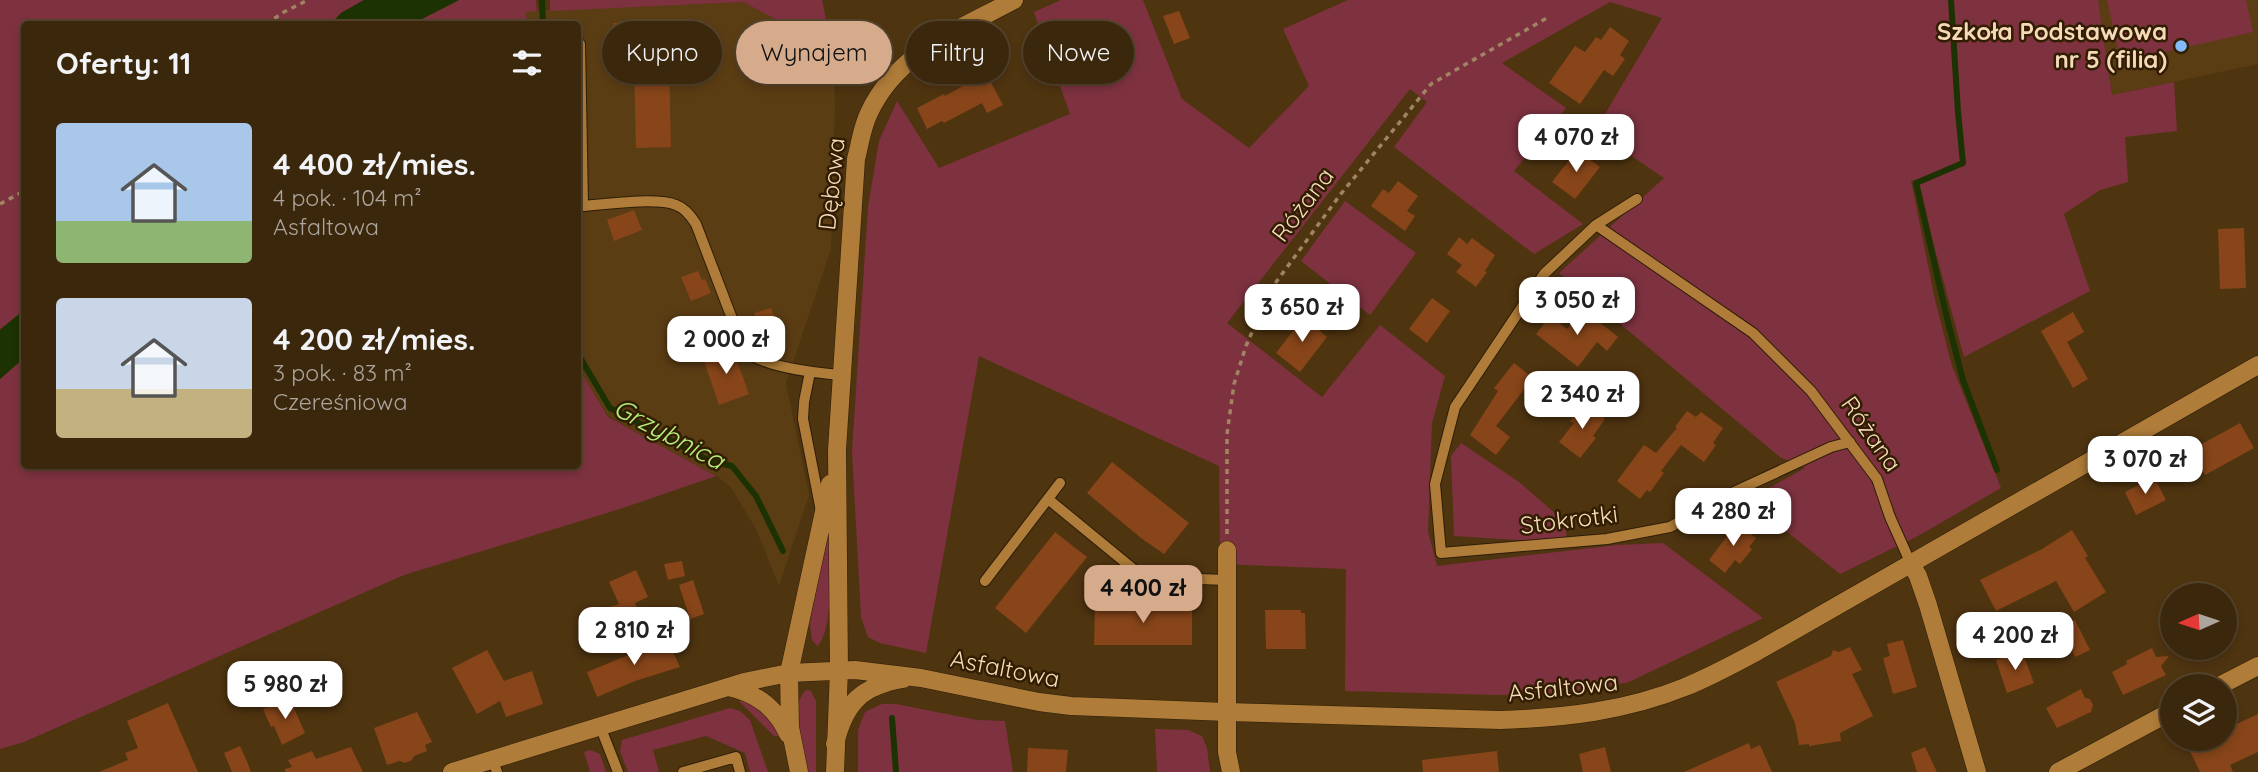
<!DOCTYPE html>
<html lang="pl">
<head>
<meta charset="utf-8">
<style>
  body { margin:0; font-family:Quicksand,sans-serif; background:#46331a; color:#f1f3f6; height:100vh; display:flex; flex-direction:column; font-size:26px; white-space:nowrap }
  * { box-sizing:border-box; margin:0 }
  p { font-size:23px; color:#aca59d }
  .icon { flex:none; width:38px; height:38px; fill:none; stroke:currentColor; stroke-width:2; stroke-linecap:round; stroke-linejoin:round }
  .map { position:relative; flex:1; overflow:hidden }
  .panel { position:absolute; left:21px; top:21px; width:560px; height:448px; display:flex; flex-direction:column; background:#3b270c; border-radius:7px; box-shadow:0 4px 10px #0003,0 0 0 2px #54442d }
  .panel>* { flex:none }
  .top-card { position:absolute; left:602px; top:21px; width:665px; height:63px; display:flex; gap:14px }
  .needle { width:46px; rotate:267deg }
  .controls { position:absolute; left:2160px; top:583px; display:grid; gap:14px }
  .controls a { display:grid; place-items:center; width:77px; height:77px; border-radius:50%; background:#3b270c; box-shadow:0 4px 10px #0003,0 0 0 2px #54442d; font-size:35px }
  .price { position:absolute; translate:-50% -60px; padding:0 16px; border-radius:14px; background:#fff; color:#222; font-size:23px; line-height:46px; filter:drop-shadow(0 2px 4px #0008) }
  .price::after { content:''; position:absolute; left:50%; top:42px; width:21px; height:16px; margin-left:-10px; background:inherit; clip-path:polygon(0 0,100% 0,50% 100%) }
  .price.on { background:#d6ab8b; color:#111 }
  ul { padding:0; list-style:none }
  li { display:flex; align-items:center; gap:21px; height:175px; padding:0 35px }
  li span { display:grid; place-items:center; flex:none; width:196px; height:140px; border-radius:7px; color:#555 }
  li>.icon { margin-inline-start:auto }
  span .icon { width:84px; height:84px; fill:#fffc; stroke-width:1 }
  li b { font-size:30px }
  h2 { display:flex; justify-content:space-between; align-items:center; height:84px; padding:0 35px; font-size:30px }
  .chip { padding:0 24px; border-radius:32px; background:#3b270c; box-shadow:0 4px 10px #0003,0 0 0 2px #54442d; font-size:24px; line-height:63px }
  .chip.on { background:#d6ab8b; color:#111 }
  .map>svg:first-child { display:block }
  .built { fill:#5b3d14 }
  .green { fill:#7e3240 }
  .water { fill:#1c3202 }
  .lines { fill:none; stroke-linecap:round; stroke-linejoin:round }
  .stream { stroke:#1c3202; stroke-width:6 }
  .building { fill:#874519 }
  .service-casing { stroke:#2e1e09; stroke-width:12 }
  .minor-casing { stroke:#2e1e09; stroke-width:19 }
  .tertiary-casing { stroke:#2e1e09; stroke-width:19 }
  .path { stroke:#a18563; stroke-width:3.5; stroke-dasharray:5 5; stroke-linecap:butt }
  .service { stroke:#af7c39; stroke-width:10 }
  .minor { stroke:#af7c39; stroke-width:18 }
  .tertiary { stroke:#af7c39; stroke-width:18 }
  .poi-dot { fill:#82bcfa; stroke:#311d01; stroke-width:2.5 }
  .labels { text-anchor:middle; stroke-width:5; stroke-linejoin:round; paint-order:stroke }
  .poi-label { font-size:24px; font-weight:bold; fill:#f5d9b9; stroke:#311d01; text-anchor:end }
  .street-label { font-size:24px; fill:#f5d9b9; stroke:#311d01 }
  .water-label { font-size:26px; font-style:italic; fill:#b4ee7b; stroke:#311d01 }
</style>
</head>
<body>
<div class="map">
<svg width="2258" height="772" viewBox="0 0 2258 772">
  <rect width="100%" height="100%" fill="#4f3410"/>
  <path class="built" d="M 2098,0 L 2258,0 L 2258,64 L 2112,95 Z
    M 743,2 L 832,49 L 835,104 L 831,249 L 786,383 L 809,495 L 779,586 L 756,529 L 730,486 L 716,476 L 608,416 L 578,367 L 578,24 L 527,24 L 526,11 Z"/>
  <path class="green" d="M 0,0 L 364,0 L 341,13 L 331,24 L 24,24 L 24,310 L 0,329 Z
    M 459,0 L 536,0 L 537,11 L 526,12 L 527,24 L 412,24 Z
    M 550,0 L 822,0 L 832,49 L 743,2 L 550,11 Z
    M 1061,0 L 1143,0 L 1182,99 L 1249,148 L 1309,86 L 1283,29 L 1348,0 L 2098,0 L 2112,95 L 2174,82 L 2177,131 L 2125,137 L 2128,182 L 2100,190 L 2064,214 L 2090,291 L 1964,357 L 1934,246 L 1919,181 L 1911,180 L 1935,300 L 1952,366 L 2001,488 L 1918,536 L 1840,574 L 1747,500 L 1805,468 L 1780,457 L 1559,273 L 1664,178 L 1595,131 L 1662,18 L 1610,2 L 1502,63 L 1566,108 L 1514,171 L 1583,224 L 1534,254 L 1394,147 L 1427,102 L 1410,89 L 1227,323 L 1322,397 L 1380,325 L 1445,376 L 1432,423 L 1428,531 L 1437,566 L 1617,545 L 1663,543 L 1763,618 L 1629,682 L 1574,693 L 1495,695 L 1345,691 L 1346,569 L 1220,564 L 1219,466 L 979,356 L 926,653 L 880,643 L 868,637 L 861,617 L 852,451 L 868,207 L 879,141 L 897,101 L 939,168 L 1070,114 L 1034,12 Z
    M 2107,0 L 2246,0 L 2253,32 L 2121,62 Z
    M 1345,201 L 1416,253 L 1370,315 L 1301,261 Z
    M 24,358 L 24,466 L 578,466 L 578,367 L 608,417 L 716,476 L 623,508 L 404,575 L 24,742 L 0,749 L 0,379 Z
    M 1461,443 L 1519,482 L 1564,521 L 1567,539 L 1518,540 L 1454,536 L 1451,456 Z
    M 830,519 C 830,544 835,633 817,646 L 812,640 L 810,623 Z
    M 806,690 L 811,691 L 816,701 L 816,772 L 805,772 C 802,751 789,706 806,690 Z
    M 739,701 L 747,701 L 770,715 L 780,736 L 774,736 Z
    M 882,704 L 896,704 L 977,720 L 1005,721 L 1013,772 L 858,772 L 858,730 L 865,712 Z
    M 730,708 L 740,711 L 750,720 L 768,772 L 750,772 L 745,753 L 706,736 L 653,750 L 659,772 L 628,772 L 620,751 L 622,740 Z
    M 1155,729 L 1188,730 L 1202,736 L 1207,748 L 1210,772 L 1157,772 Z
    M 590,750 L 600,754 L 606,772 L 590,772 L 584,752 Z"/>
  <path class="water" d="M 364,0 L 459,0 L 412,24 L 331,24 L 341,13 Z
    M 24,310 L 24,358 L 0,379 L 0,330 Z"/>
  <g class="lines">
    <path class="stream" d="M 542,0 L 543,24
      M 1951,0 L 1958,112 L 1963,163 L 1916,183 L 1947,318 L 1963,380 L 1997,470
      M 578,354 L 610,408 L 710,461 L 732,466 L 756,496 L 783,551
      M 892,718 L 896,772"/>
  </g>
  <path class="building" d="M 1179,11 L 1190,38 L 1174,44 L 1163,16 Z
    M 634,22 L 635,53 L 614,53 L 613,23 Z
    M 1610,27 L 1629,41 L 1620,55 L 1625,59 L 1613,76 L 1604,70 L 1580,104 L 1549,83 L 1575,46 L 1585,52 L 1596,37 L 1601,40 Z
    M 669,66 L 671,147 L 636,148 L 634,67 Z
    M 986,73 L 1003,105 L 987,113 L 982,103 L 944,123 L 942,121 L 927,129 L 917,108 L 944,94 L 945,96 Z
    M 1577,150 L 1600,167 L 1575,199 L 1552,182 Z
    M 1398,181 L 1418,196 L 1407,211 L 1415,216 L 1405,231 L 1371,206 L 1383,189 L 1389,193 Z
    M 634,210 L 642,230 L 614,241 L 607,220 Z
    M 2244,228 L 2246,288 L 2220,289 L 2218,229 Z
    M 1459,237 L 1467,244 L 1472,238 L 1495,255 L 1485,271 L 1487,272 L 1476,287 L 1456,272 L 1462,265 L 1447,254 Z
    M 698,271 L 702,280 L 705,279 L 711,293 L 691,301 L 681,277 Z
    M 1432,298 L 1450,311 L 1427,343 L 1409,329 Z
    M 771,308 L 779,331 L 762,337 L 754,313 Z
    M 1583,309 L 1618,337 L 1607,351 L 1597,342 L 1578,367 L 1536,334 L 1550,316 L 1567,329 Z
    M 2073,312 L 2084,332 L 2067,342 L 2088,379 L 2073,388 L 2041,331 Z
    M 1303,318 L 1307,321 L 1314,321 L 1318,324 L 1320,331 L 1327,337 L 1300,372 L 1276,353 Z
    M 732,347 L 749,394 L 719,405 L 703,358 Z
    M 1514,363 L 1533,378 L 1496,426 L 1510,437 L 1496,455 L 1470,435 L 1498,391 L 1494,388 Z
    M 1583,403 L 1605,419 L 1593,436 L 1596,438 L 1580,458 L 1559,442 L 1574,423 L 1570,421 Z
    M 1687,411 L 1696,417 L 1701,412 L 1723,428 L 1713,443 L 1716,445 L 1704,462 L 1681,445 L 1661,471 L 1664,473 L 1650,492 L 1647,490 L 1640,499 L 1617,481 L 1644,445 L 1656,453 L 1677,428 L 1675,427 Z
    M 2240,423 L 2254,448 L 2205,475 L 2191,450 Z
    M 1112,462 L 1189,523 L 1164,554 L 1141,538 L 1087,493 Z
    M 2154,477 L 2166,500 L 2136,515 L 2125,492 Z
    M 1737,523 L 1756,538 L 1749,547 L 1752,549 L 1740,564 L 1735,560 L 1725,573 L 1709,560 Z
    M 2072,530 L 2088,556 L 2085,558 L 2106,592 L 2074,612 L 2056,581 L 1996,611 L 1980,580 L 2042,549 Z
    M 1055,532 L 1087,557 L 1026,633 L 995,608 Z
    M 682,561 L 685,576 L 668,580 L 664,564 Z
    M 636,570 L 648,597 L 635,603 L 641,618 L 619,627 L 610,607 L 619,604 L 609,582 Z
    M 693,580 L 704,614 L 690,619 L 679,585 Z
    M 1095,605 L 1192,605 L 1192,645 L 1094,645 Z
    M 1265,610 L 1301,610 L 1301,613 L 1305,613 L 1306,649 L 1266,649 Z
    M 2075,620 L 2090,650 L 2075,657 L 2061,627 Z
    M 667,639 L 680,667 L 635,681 L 597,697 L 587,672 L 631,654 L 630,651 Z
    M 1903,640 L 1917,687 L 1893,694 L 1883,658 L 1890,656 L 1887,644 Z
    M 1850,647 L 1862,670 L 1852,674 L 1873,716 L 1840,733 L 1841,741 L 1809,746 L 1809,744 L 1799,745 L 1795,723 L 1776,682 L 1831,656 L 1833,650 L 1839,652 Z
    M 2152,648 L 2156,657 L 2169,656 L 2161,666 L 2166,675 L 2123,695 L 2112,672 L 2127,664 L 2126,661 Z
    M 487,650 L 504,681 L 532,671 L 543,704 L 506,717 L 500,701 L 477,714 L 452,668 Z
    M 2022,651 L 2034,683 L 2007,693 L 1996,660 Z
    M 2081,689 L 2085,698 L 2090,699 L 2093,705 L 2091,712 L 2057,728 L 2046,708 Z
    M 290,699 L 305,733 L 282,745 L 274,726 L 271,727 L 263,709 Z
    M 168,703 L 198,772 L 99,772 L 128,760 L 125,753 L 138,748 L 127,721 Z
    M 417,712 L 432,742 L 425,745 L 427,751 L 414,756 L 412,760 L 405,763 L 400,761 L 387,765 L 374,728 Z
    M 2258,714 L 2258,752 L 2230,765 L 2233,772 L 2200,772 L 2188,747 L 2206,738 L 2224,738 L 2224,730 Z
    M 1749,743 L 1751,749 L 1760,745 L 1772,772 L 1684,772 Z
    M 240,746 L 246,759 L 251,772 L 232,772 L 224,753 Z
    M 351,747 L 363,772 L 285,772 L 285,769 L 292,767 L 288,760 L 312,751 L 316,759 Z
    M 1605,747 L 1611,772 L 1583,772 L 1579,754 Z
    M 1925,747 L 1937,772 L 1917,772 L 1911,753 Z
    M 1028,748 L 1068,750 L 1066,772 L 1027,772 Z
    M 1497,751 L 1499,772 L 1423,772 L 1422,760 Z"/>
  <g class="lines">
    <defs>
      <path id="service" d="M 580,44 L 583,206 C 605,204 658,197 676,205 C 685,208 691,216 696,224 L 741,342 C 744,346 748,352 752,355 C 771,368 818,373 841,375
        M 1637,199 L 1596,225 L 1544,274 L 1455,407 L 1435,484 L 1441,553 L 1607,539 L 1670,527 L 1734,492 L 1831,447 L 1850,442
        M 1596,225 L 1753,333 L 1811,391 L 1877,479 L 1890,517 L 1911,564
        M 810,372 L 804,402 L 803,419 L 821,511
        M 1048,499 L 1143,577 L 1227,580
        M 985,581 L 1060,483
        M 600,726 L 618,772
        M 492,758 L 497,772
        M 683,772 L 736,757 L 740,772"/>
      <path id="minor" d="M 1227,550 L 1227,752 L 1231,772
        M 1911,564 L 1918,576 L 1928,605 L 1977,772
        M 839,670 L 837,450 L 856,159 C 860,144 862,127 869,113 C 897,52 959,30 1014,0
        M 789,673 L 830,484
        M 2219,686 L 2258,666
        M 2058,772 L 2172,711"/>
      <path id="tertiary" d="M 789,673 L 790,727 L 799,772
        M 728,687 C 757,693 776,708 788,734
        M 835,744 C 845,702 862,686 903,679
        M 452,772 L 744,682 L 789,673 L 855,670 L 921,678 L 1039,702 L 1071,706 L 1227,712 L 1500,720 C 1564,718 1626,711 1685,687 C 1710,677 1734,664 1758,651 L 2258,365
        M 835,772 L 839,670"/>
    </defs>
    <use href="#service" class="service-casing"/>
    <use href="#minor" class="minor-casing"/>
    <use href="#tertiary" class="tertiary-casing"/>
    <path class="path" d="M 266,24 L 284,12 L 308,0
      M 0,204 L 24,191
      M 1227,534 L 1227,434 L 1234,384 L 1246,346 L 1271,289 L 1340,195 L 1431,84 L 1547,18"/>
    <use href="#service" class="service"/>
    <use href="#minor" class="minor"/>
    <use href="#tertiary" class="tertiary"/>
  </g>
  <circle class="poi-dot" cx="2181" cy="46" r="7"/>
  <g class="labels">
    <g class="poi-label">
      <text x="2167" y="40">Szkoła Podstawowa<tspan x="2167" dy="28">nr 5 (filia)</tspan></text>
    </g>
    <g class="street-label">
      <text transform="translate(832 184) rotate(-84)" y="8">Dębowa</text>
      <text transform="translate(1303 205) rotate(-53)" y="8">Różana</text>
      <text transform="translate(1871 434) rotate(55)" y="8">Różana</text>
      <text transform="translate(1569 520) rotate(-7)" y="8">Stokrotki</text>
      <text transform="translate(1005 669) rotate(11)" y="8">Asfaltowa</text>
      <text transform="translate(1563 688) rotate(-6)" y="8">Asfaltowa</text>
    </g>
    <g class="water-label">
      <text transform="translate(669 434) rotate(28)" y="9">Grzybnica</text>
    </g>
  </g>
</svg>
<div class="controls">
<a><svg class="needle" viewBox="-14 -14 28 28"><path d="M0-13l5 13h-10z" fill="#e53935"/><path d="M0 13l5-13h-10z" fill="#aca59d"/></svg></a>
<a><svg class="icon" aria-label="layers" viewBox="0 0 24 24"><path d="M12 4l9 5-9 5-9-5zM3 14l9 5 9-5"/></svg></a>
</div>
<b class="price" style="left:1576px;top:174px">4 070 zł</b>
<b class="price" style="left:1577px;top:337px">3 050 zł</b>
<b class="price" style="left:1302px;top:344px">3 650 zł</b>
<b class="price" style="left:726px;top:376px">2 000 zł</b>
<b class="price" style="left:1582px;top:431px">2 340 zł</b>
<b class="price" style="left:2145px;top:496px">3 070 zł</b>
<b class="price" style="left:1733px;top:548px">4 280 zł</b>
<b class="price on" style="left:1143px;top:625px">4 400 zł</b>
<b class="price" style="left:634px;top:667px">2 810 zł</b>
<b class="price" style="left:2015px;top:672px">4 200 zł</b>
<b class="price" style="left:285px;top:721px">5 980 zł</b>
<div class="top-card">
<a class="chip">Kupno</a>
<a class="chip on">Wynajem</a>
<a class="chip">Filtry</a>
<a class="chip">Nowe</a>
</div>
<section class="panel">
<h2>Oferty: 11<svg class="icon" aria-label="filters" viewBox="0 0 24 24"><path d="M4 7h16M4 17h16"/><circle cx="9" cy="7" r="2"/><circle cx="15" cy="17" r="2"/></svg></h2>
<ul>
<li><span style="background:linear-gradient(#a9c7e8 70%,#8fb573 0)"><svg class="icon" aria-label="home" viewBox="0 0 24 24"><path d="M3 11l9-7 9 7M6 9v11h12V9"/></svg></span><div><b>4 400 zł/mies.</b><p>4 pok. · 104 m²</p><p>Asfaltowa</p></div></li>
<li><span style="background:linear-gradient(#c9d6e8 65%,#c2b280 0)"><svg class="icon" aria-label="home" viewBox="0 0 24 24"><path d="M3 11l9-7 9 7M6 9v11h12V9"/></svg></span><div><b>4 200 zł/mies.</b><p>3 pok. · 83 m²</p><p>Czereśniowa</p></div></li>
</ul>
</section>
</div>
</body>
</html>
